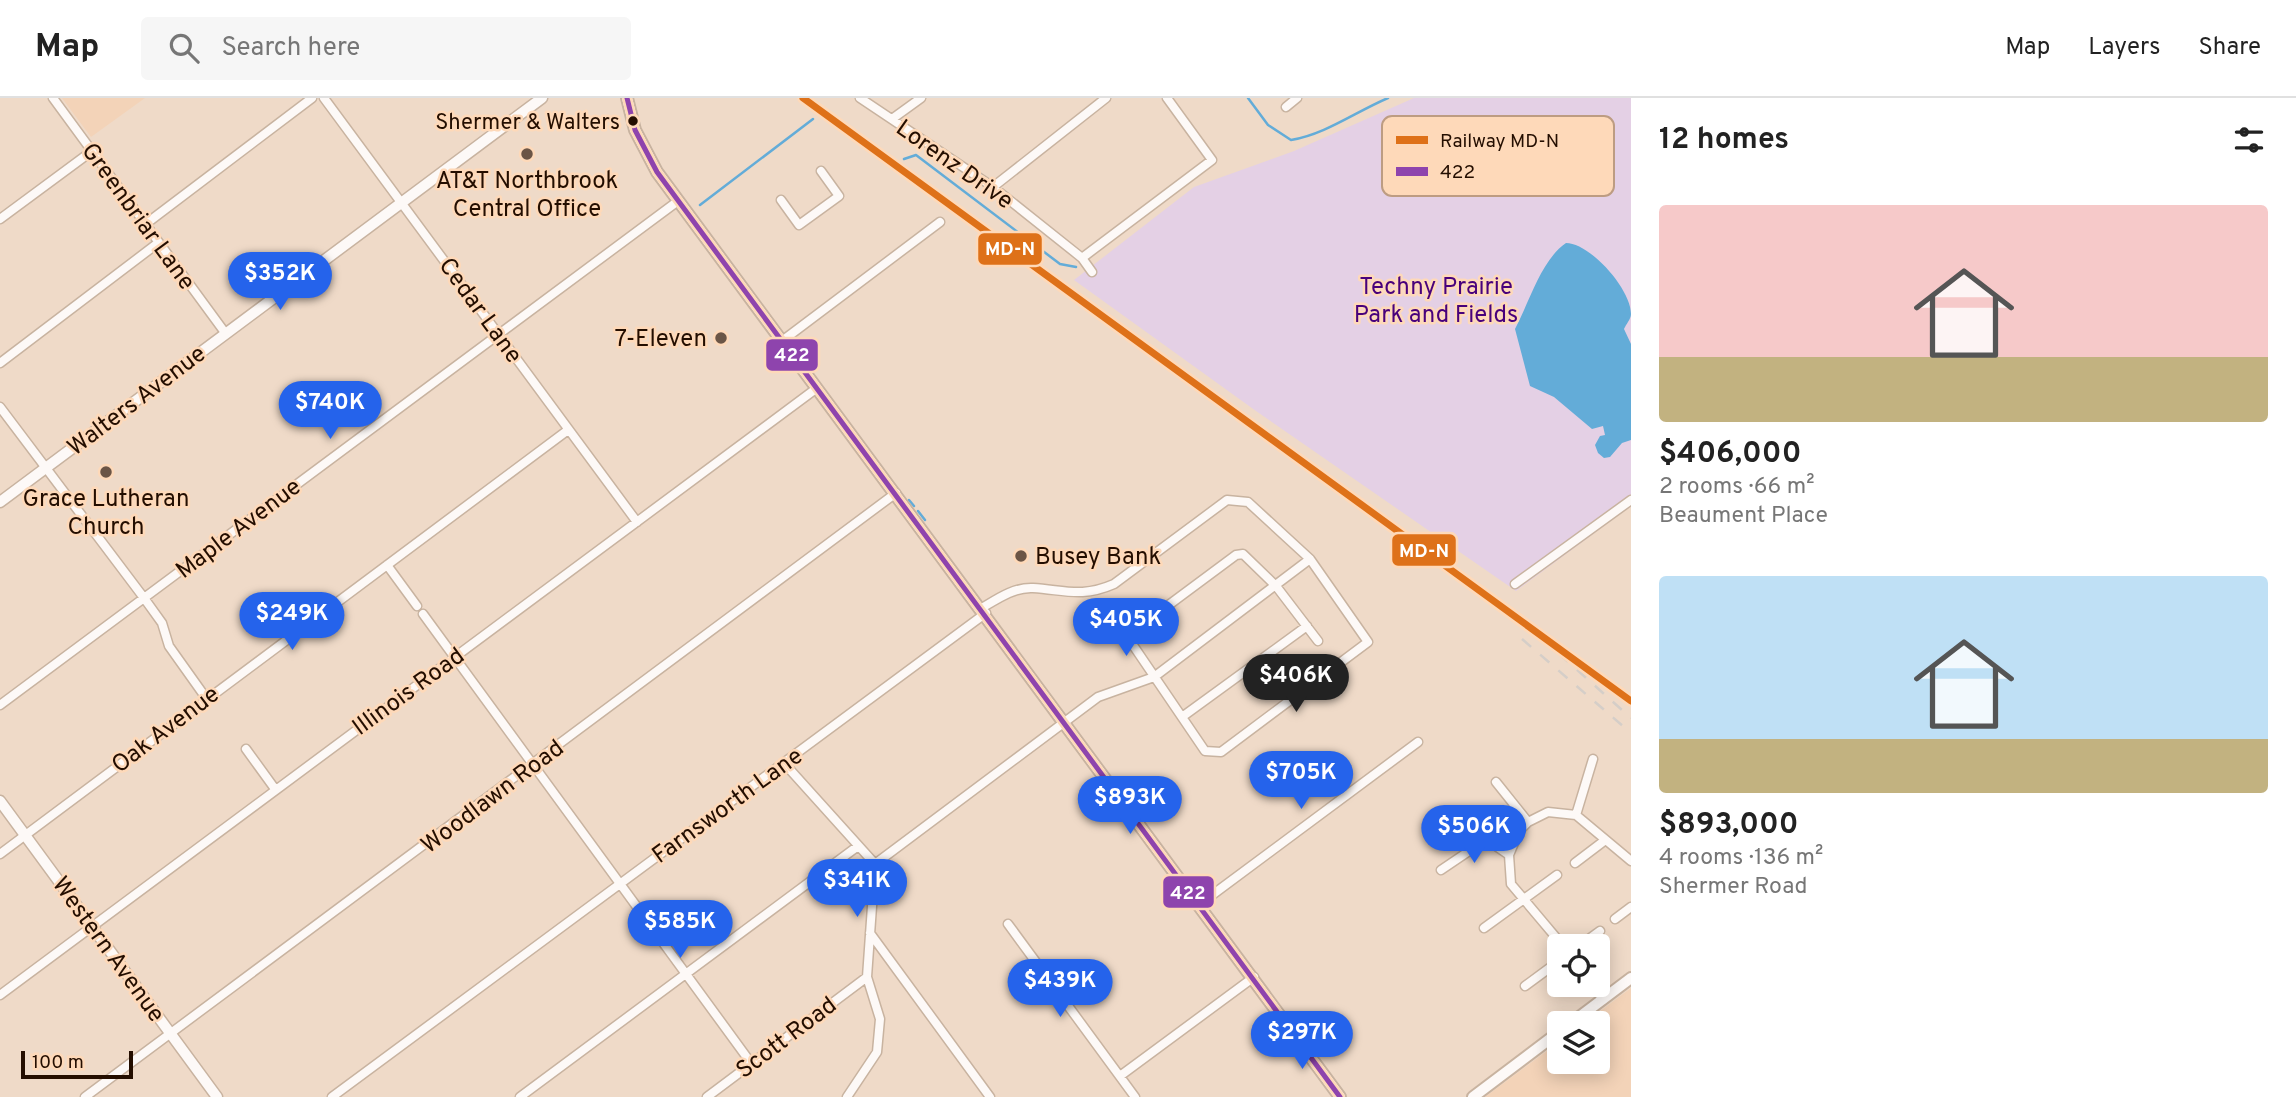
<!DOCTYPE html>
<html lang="en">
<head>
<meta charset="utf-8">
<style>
  body { margin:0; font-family:Overpass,sans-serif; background:#f6f6f6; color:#222; height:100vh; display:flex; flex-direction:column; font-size:26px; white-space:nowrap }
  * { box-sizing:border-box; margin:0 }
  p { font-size:23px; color:#767676 }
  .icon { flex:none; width:38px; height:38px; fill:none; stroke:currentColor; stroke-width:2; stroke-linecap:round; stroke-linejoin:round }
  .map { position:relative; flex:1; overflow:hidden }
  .panel { display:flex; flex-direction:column; background:#fff; width:665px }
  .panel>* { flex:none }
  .fabs { position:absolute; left:1547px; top:836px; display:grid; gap:14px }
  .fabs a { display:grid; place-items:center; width:63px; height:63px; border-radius:7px; background:#fff; box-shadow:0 4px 18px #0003; font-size:35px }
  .scale { position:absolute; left:21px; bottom:18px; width:112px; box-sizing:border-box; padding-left:7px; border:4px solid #240e00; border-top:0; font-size:19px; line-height:24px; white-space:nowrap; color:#240e00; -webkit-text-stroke:5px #fed9b9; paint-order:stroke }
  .price { position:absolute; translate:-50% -60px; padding:0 16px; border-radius:24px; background:#2563eb; color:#fff; font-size:23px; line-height:46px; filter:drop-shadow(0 2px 4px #0008) }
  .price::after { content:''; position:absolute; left:50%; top:42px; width:21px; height:16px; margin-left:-10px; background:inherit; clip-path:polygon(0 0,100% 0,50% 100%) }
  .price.selected { background:#222; color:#fff }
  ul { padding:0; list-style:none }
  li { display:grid; align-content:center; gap:14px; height:371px; padding:0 28px }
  li span { display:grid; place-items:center; height:217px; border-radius:7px; color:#555 }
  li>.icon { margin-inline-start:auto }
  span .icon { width:126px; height:126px; fill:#fffc; stroke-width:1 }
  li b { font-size:30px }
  h2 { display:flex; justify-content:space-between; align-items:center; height:84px; padding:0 28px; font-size:30px }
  header { display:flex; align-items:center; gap:42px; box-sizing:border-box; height:98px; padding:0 35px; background:#fff; border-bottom:2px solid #e0e0e0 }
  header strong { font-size:33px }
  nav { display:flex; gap:38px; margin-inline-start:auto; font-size:24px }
  .search { width:490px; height:63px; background:#f6f6f6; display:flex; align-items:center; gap:18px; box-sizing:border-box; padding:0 24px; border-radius:7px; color:#767676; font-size:26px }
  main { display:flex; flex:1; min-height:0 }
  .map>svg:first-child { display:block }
  .built { fill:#f3d3b8 }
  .green { fill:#e4d0e5 }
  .water { fill:#63acd8 }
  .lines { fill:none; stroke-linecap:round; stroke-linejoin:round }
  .stream { stroke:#63acd8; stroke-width:2.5 }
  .minor-casing { stroke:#c8b3a0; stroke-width:11 }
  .tertiary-casing { stroke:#c8b3a0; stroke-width:13 }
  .secondary-casing { stroke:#c8b3a0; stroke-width:14 }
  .minor { stroke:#fdf9f7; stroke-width:8 }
  .tertiary { stroke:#fdf9f7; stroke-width:10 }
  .secondary { stroke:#fdf9f7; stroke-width:10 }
  .rail { stroke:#d5cec8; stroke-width:2.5; stroke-dasharray:12 12; stroke-linecap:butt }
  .bus-1-casing { stroke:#fed9b9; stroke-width:10 }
  .bus-1 { stroke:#8e44ad; stroke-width:5 }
  .rail-1-casing { stroke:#fed9b9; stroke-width:12 }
  .rail-1 { stroke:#de7119; stroke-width:7 }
  .bus-dot { fill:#240e00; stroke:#fed9b9; stroke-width:2.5 }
  .poi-dot { fill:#6b5546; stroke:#fed9b9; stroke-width:2.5 }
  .labels { text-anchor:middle; stroke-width:5; stroke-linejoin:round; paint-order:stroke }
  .bus-label { font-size:22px; fill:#240e00; stroke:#fed9b9; text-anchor:end }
  .street-label { font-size:24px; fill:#240e00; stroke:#fed9b9 }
  .poi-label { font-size:24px; fill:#240e00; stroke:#fed9b9 }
  .park-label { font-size:24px; fill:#48017b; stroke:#fed9b9 }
  .key { fill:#fed9b9; stroke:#bd9c82; stroke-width:2 }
  .key-label { font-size:19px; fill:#240e00 }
  .line-badge { stroke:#fed9b9; stroke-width:2.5 }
  .badge-label { font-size:19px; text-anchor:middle; font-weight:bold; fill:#fff }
</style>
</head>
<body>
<header>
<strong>Map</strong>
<div class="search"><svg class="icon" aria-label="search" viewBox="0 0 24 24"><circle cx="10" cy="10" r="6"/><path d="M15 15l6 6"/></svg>Search here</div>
<nav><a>Map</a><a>Layers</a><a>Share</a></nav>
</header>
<main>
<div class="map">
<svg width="1631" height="999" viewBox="0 0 1631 999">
  <rect width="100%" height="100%" fill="#efdac8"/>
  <path class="built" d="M 62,0 L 145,0 L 91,39 Z
    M 1631,890 L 1631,999 L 1485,999 L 1559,944 L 1559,964 L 1598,964 L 1598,926 L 1583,926 Z"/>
  <path class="green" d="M 1414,0 L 1631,0 L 1631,408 L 1516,493 L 1256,313 L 1074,182 L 1194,89 L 1294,53 Z"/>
  <path class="water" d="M 1566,145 C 1590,145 1631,191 1631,216 C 1631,221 1626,226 1624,231 L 1631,246 L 1631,342 L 1622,345 L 1610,359 L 1604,360 L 1598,355 L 1595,347 L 1600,338 L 1605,337 L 1603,328 L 1592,331 L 1554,299 L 1530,288 L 1515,231 C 1529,205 1541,162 1566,145 Z"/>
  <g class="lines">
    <path class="stream" d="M 1248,0 L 1268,27 L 1291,42 C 1326,36 1355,14 1388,0
      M 904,61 L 916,57 L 1060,166 L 1076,169
      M 700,107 L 813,21
      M 909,402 L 914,408
      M 918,413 L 925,422"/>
    <defs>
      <path id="minor" d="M 53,0 L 226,236
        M 324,0 L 637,424
        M 860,0 L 993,89 L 1082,160 L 1092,174
        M 1286,9 L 1297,0
        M 892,21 L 921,0
        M 993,89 L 1106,0
        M 781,102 L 799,127 L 839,98 L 821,73
        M 0,121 L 92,53
        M 147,125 L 312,0
        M 1082,160 L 1212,62 L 1167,0
        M 782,243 L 940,124
        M 0,265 L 158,145
        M 0,309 L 144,500 L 162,525 L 169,548 L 206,600
        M 387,467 L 417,508
        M 1515,486 L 1631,402
        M 982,510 C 997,501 1014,489 1033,490 C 1065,492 1082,500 1114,486 L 1227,402 L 1248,404 L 1310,461 L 1368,544 L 1221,654 L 1205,653 L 1120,528
        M 423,516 L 751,965
        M 1127,538 L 1236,457 L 1243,456 L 1276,488 L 1318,543
        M 0,607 L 678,103
        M 1182,619 L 1307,528
        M 246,651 L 275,691
        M 784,665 L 875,766 L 867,879 L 880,921 L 877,954 L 847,999
        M 1496,684 L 1528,724
        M 1576,717 L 1593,661
        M 0,756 L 568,332
        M 1575,765 L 1604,743
        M 875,766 L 1098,599 L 1154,579 L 1310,461
        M 1441,772 L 1478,747 L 1490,744 L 1509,757
        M 1200,806 L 1418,644
        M 1615,821 L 1631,809
        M 1008,826 L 1135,999
        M 1484,830 L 1557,777
        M 870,835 L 990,999
        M 1564,849 L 1511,786 L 1509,757 L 1519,733 L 1528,724 L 1548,714 L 1576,717 L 1631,763
        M 1578,849 L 1600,833
        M 1593,887 L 1603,902
        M 1525,888 L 1559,863
        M 0,897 L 817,290
        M 1120,978 L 1254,879
        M 85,999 L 896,395
        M 332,999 L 986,515
        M 520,999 L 858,748
        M 707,999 L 867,879"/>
      <path id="tertiary" d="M 0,404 L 542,0
        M 0,703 L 217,999"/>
      <path id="secondary" d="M 627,0 L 635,32 L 657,74 L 1340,999
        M 1570,926 L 1631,880
        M 1473,999 L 1559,934"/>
    </defs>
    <use href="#minor" class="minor-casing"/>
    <use href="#tertiary" class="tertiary-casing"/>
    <use href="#secondary" class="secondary-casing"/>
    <use href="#minor" class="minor"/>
    <use href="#tertiary" class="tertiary"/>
    <use href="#secondary" class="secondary"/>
    <path class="rail" d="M 1484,496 L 1547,545 L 1631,620
      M 1522,541 L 1631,635"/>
    <defs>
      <path id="bus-1" d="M 627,0 L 635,32 L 657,74 L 1340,999"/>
    </defs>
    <use href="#bus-1" class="bus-1-casing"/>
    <use href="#bus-1" class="bus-1"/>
    <defs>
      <path id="rail-1" d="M 803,0 L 1631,603"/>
    </defs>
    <use href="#rail-1" class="rail-1-casing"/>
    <use href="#rail-1" class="rail-1"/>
  </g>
  <circle class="bus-dot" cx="633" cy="23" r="6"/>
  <g class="poi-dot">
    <circle cx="527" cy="56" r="7"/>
    <circle cx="721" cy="240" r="7"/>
    <circle cx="106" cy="374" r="7"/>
    <circle cx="1021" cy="458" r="7"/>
  </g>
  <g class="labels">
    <g class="bus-label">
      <text x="620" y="31">Shermer &amp; Walters</text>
    </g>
    <g class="street-label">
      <text transform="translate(955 66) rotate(35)" y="8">Lorenz Drive</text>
      <text transform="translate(139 118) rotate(54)" y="8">Greenbriar Lane</text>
      <text transform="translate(481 212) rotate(54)" y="8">Cedar Lane</text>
      <text transform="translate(136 302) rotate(-37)" y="8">Walters Avenue</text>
      <text transform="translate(238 430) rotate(-37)" y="8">Maple Avenue</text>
      <text transform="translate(408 593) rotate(-36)" y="8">Illinois Road</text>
      <text transform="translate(165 631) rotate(-37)" y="8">Oak Avenue</text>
      <text transform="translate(492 698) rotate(-37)" y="8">Woodlawn Road</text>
      <text transform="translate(727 707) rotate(-36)" y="8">Farnsworth Lane</text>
      <text transform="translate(109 851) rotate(54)" y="8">Western Avenue</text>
      <text transform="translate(786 939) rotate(-37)" y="8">Scott Road</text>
    </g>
    <g class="poi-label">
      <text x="527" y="90">AT&amp;T Northbrook<tspan x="527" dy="28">Central Office</tspan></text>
      <text x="707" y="248" text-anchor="end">7-Eleven</text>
      <text x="106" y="408">Grace Lutheran<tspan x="106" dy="28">Church</tspan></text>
      <text x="1035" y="466" text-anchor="start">Busey Bank</text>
    </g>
    <g class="park-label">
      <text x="1436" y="196">Techny Prairie<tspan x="1436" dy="28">Park and Fields</tspan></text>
    </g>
  </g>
  <rect x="1382" y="18" width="232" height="80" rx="10" class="key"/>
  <rect x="1396" y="38" width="32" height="8" fill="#de7119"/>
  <rect x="1396" y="69" width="32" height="9" fill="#8e44ad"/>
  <g class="key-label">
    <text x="1440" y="49">Railway MD-N</text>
    <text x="1440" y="80">422</text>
  </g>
  <g class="line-badge">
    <rect x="977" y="134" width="66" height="34" rx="7" fill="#de7119"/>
    <rect x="765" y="240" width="54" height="34" rx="7" fill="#8e44ad"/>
    <rect x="1391" y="435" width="66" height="34" rx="7" fill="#de7119"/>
    <rect x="1162" y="777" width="53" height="34" rx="7" fill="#8e44ad"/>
  </g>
  <g class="badge-label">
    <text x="1010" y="157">MD-N</text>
    <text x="792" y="263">422</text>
    <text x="1424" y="459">MD-N</text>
    <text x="1188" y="801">422</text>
  </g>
</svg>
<div class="fabs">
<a><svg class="icon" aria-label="locate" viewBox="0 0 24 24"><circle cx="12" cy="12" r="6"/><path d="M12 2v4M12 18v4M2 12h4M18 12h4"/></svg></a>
<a><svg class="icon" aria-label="layers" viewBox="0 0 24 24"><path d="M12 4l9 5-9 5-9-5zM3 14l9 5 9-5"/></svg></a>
</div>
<div class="scale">100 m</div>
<b class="price" style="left:280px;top:214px">$352K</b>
<b class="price" style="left:330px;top:343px">$740K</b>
<b class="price" style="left:292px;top:554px">$249K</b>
<b class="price" style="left:1126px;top:560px">$405K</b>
<b class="price selected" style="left:1296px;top:616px">$406K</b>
<b class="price" style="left:1301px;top:713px">$705K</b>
<b class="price" style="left:1130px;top:738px">$893K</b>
<b class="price" style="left:1474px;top:767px">$506K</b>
<b class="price" style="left:857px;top:821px">$341K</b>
<b class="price" style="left:680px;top:862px">$585K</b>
<b class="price" style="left:1060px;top:921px">$439K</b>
<b class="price" style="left:1302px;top:973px">$297K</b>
</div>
<section class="panel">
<h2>12 homes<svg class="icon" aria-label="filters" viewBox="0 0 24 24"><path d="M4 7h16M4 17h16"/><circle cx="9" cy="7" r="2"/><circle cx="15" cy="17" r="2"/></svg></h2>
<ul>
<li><span style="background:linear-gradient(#f6c9c9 70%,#c2b280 0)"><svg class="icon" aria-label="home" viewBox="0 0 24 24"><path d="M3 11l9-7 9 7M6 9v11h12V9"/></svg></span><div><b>$406,000</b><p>2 rooms · 66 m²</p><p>Beaument Place</p></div></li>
<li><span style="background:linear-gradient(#bfe0f5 75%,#c2b280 0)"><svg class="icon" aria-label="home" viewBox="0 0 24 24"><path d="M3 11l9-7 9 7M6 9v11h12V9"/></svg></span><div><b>$893,000</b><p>4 rooms · 136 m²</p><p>Shermer Road</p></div></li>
</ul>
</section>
</main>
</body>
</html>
